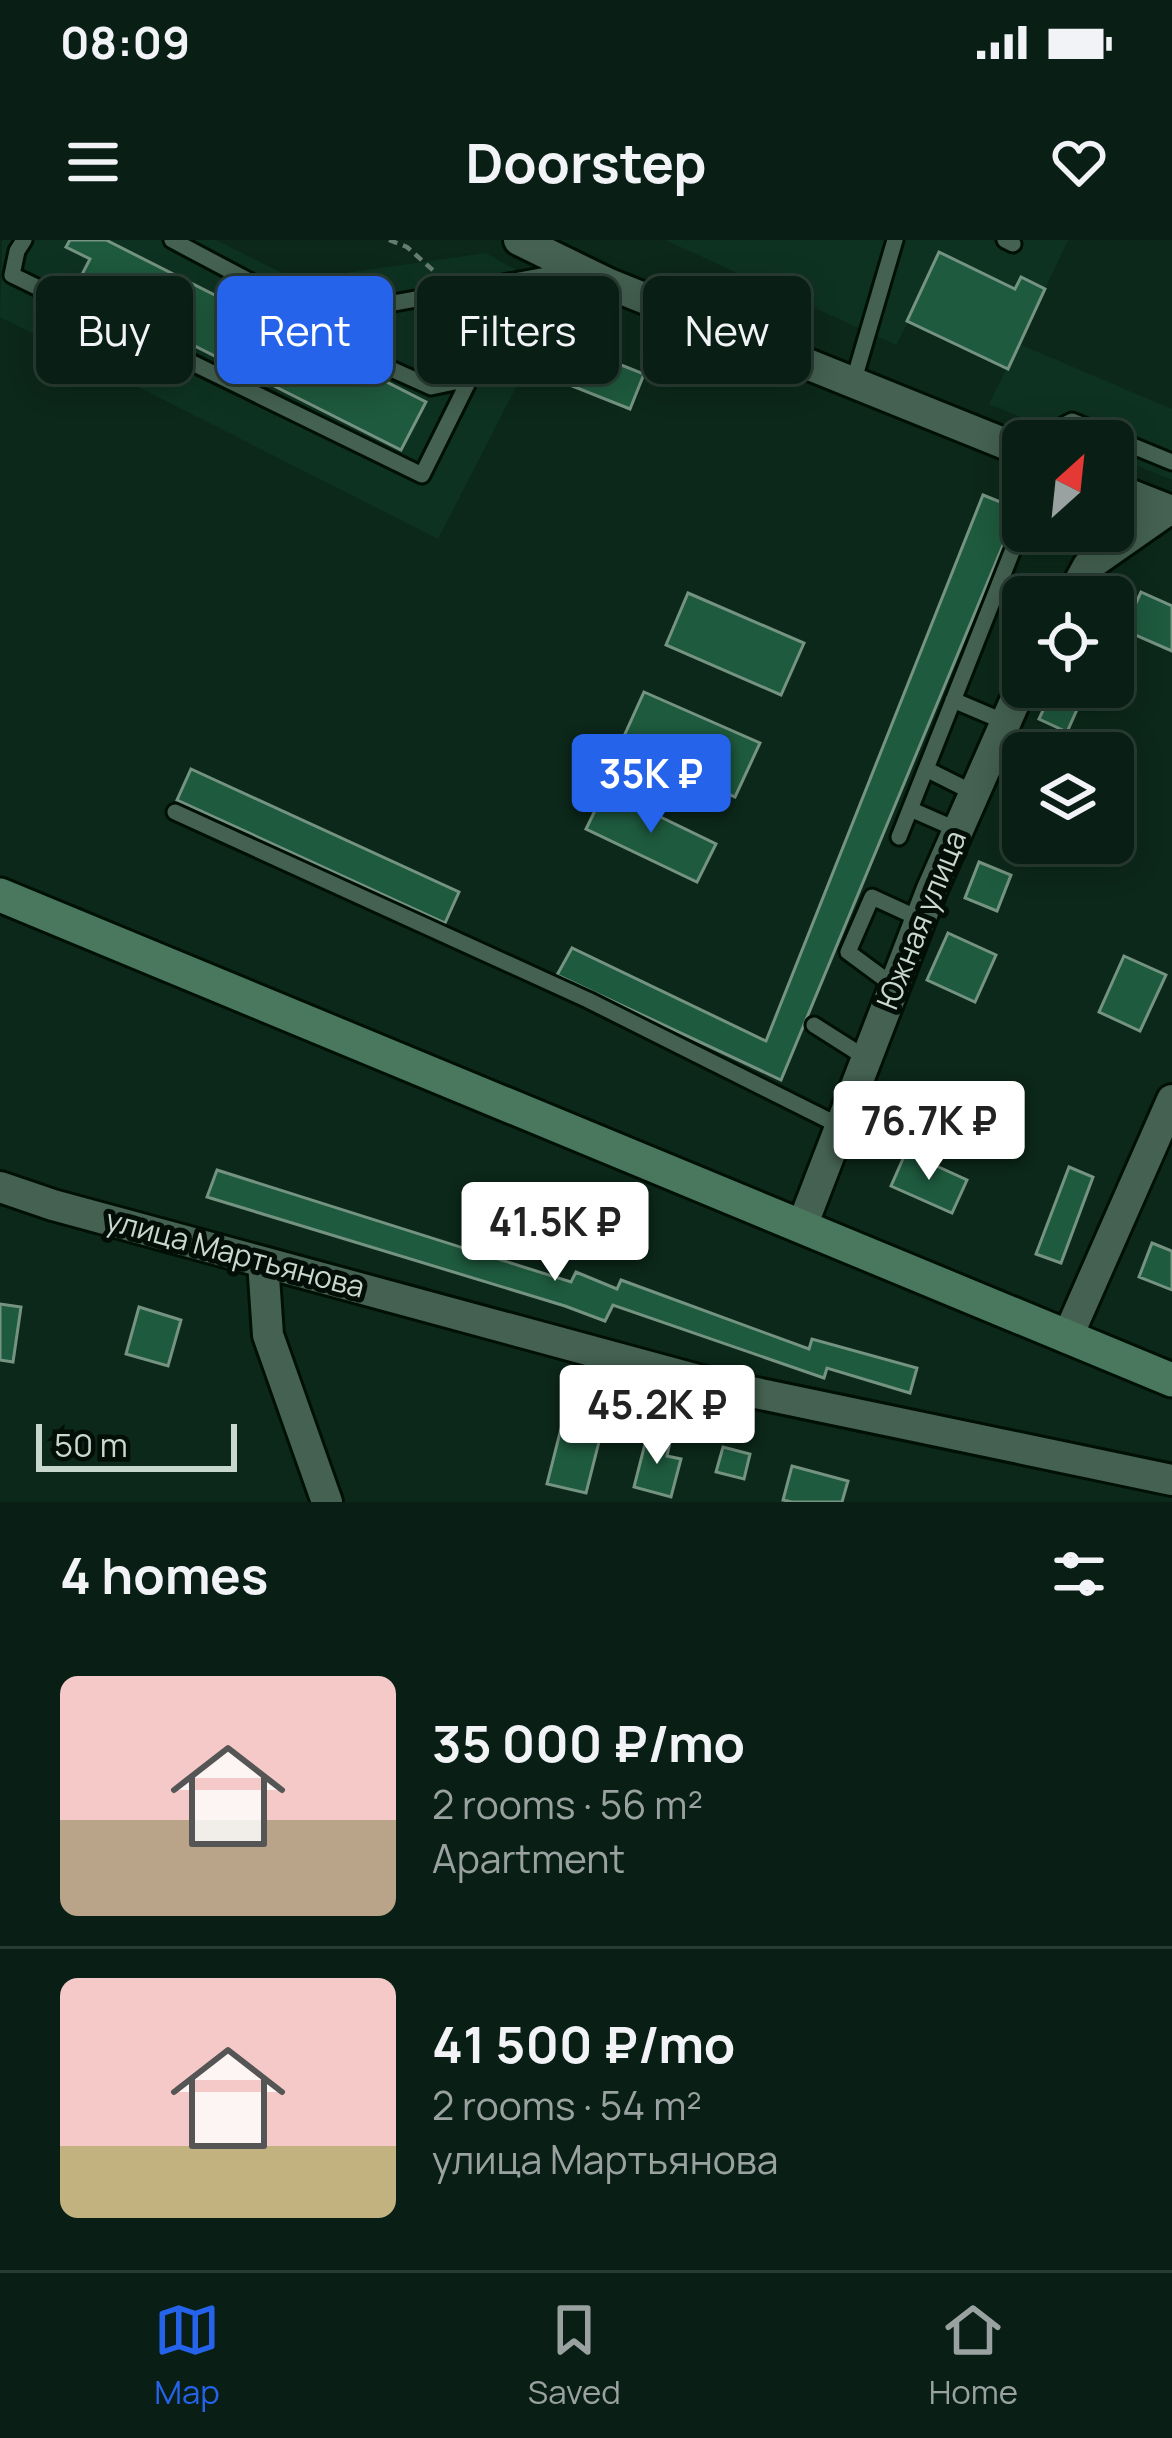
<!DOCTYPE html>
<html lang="en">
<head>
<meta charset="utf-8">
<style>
  body { margin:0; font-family:Manrope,sans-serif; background:#12271d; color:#f1f3f6; height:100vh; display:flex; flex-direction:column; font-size:45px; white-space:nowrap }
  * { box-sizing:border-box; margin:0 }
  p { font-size:39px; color:#99a2a0 }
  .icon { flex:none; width:66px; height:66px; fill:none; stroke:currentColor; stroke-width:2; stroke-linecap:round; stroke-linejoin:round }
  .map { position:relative; height:1262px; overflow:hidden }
  .panel { display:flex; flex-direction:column; background:#091e14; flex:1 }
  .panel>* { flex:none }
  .guide { position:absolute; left:36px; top:36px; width:1101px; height:108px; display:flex; gap:24px }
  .needle { width:78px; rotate:27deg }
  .buttons { position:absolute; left:1002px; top:180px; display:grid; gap:24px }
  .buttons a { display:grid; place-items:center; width:132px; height:132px; border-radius:18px; background:#091e14; box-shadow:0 6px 30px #0003,0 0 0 3px #293c34; font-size:60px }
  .scale { position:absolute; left:36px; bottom:30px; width:201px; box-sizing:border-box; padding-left:12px; border:6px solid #c8d8ce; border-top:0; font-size:33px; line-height:42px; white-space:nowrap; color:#c8d8ce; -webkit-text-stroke:9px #040e08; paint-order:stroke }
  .price { position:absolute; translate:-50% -102px; padding:0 27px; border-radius:12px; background:#fff; color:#222; font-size:39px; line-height:78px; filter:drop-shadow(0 3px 6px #0008) }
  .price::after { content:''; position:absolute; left:50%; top:72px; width:36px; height:27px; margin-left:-18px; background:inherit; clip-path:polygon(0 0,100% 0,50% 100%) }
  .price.current { background:#2563eb; color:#fff }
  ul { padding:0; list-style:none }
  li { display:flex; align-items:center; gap:36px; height:300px; padding:0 60px }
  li+li { border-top:3px solid #293c34 }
  li span { display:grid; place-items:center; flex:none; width:336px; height:240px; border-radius:18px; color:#555 }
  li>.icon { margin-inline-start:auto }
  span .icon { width:144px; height:144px; fill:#fffc; stroke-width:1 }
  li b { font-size:51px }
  h2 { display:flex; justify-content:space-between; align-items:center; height:144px; padding:0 60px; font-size:51px }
  .chip { padding:0 42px; border-radius:18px; background:#091e14; box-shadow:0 6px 30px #0003,0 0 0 3px #293c34; font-size:42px; line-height:108px }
  .chip.current { background:#2563eb; color:#fff }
  .status { display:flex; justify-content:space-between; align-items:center; height:84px; padding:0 60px; background:#091e14; direction:ltr }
  .status svg { height:33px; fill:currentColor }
  header { display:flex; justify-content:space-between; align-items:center; height:156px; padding:0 60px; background:#091e14; font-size:54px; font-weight:700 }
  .tabs { display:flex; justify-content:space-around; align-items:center; height:168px; border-top:3px solid #293c34; background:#091e14; font-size:33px; color:#99a2a0 }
  .tabs a { display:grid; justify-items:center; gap:6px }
  .tabs .current { color:#2563eb }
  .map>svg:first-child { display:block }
  .built { fill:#0e3222 }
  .building { fill:#1e5a3d; stroke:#759381; stroke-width:3 }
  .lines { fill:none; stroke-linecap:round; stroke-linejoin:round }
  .service-casing { stroke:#001005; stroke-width:21 }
  .minor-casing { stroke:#001005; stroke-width:36 }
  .secondary-casing { stroke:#001005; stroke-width:39 }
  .path { stroke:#657c70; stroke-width:4.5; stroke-dasharray:9 6; stroke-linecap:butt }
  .service { stroke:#446151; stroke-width:15 }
  .minor { stroke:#446151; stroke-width:30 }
  .secondary { stroke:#4a785f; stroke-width:33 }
  .labels { text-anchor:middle; stroke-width:10; stroke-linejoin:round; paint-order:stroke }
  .street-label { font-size:30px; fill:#c8d8ce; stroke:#040e08 }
</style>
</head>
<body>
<div class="status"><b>08:09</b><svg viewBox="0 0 49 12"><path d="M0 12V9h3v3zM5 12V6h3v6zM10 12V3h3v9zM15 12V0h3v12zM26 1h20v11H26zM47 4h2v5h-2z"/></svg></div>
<header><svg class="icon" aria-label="menu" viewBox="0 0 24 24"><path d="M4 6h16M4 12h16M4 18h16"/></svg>Doorstep<svg class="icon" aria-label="heart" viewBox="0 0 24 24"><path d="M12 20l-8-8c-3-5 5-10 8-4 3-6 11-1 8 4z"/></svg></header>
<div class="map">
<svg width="1172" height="1262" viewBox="0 0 1172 1262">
  <rect width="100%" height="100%" fill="#0c281a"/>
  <path class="built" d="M 2,0 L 216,0 L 296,40 L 486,13 L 563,56 L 438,299 L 0,77 Z
    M 665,0 L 1068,0 L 1019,104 L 1172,169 L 1172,240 L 1113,216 L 1113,201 L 1078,201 L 989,164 L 1007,128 L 908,82 L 896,105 Z"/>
  <path class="building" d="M 70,0 L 106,0 L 426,162 L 401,210 L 76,46 L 90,19 L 66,7 Z
    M 939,12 L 1015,49 L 1021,37 L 1045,49 L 1008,129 L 907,81 Z
    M 581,109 L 644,134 L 630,169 L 567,144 Z
    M 983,255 L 1018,269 L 781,840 L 557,735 L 572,708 L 766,801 Z
    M 1141,352 L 1172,366 L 1172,411 L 1124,390 Z
    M 688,353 L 804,403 L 781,455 L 666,405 Z
    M 644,452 L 760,503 L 735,557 L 620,505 Z
    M 1051,453 L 1079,465 L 1067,492 L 1039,479 Z
    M 191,529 L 459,652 L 445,683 L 177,560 Z
    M 605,550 L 716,604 L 697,642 L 586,589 Z
    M 979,622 L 1011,635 L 997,671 L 965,658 Z
    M 948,693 L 996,715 L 975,762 L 927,740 Z
    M 1124,716 L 1166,735 L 1140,791 L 1099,772 Z
    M 906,912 L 967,940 L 952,973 L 891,946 Z
    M 1069,927 L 1093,937 L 1061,1023 L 1036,1014 Z
    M 217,930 L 571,1042 L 576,1032 L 617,1049 L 621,1040 L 809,1109 L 812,1099 L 917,1128 L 910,1153 L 827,1128 L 824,1138 L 613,1065 L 605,1081 L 565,1066 L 207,957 Z
    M 1152,1003 L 1172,1011 L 1172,1050 L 1139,1037 Z
    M 0,1064 L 21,1067 L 13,1122 L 0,1120 Z
    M 139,1067 L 181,1080 L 168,1126 L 126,1114 Z
    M 566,1169 L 605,1178 L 586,1253 L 547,1244 Z
    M 648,1192 L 671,1198 L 667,1216 L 681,1219 L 671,1257 L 634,1247 Z
    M 723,1207 L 750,1214 L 744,1239 L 716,1232 Z
    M 792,1226 L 848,1241 L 842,1262 L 792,1262 L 783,1260 Z"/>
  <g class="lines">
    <defs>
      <path id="service" d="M 24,0 L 17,11 L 12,35 L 422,235 L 497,84 L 486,46
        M 172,0 L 317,77 L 569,31
        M 1005,0 L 1013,4
        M 317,77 L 351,111 L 431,147 L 469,139
        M 853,143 L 895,0
        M 1033,201 L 1072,181 L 1172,222
        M 953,460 L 1005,482
        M 926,529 L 974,553
        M 910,569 L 958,590
        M 175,572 L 588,760 L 840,886
        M 899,597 L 1023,284
        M 894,746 L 848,712 L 872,657 L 920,679
        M 814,785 L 866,818"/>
      <path id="minor" d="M 519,0 L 609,44 L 1023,211
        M 1113,248 L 1172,271
        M 1071,357 L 1088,326 L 1168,270
        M 0,947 L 53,965 L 713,1144 L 1172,1240
        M 802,986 L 932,649 L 1023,443
        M 263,1022 L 268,1095 L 327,1262
        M 1067,1098 L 1172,860"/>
      <path id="secondary" d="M 0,655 L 1172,1140"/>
    </defs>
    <use href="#service" class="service-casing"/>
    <use href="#minor" class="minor-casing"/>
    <use href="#secondary" class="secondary-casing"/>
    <path class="path" d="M 389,0 L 407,7 L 435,32"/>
    <use href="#service" class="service"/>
    <use href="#minor" class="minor"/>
    <use href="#secondary" class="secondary"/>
  </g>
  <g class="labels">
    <g class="street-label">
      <text transform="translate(922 680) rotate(-68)" y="10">Южная улица</text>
      <text transform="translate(235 1014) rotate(15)" y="10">улица Мартьянова</text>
    </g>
  </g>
</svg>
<div class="buttons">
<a><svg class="needle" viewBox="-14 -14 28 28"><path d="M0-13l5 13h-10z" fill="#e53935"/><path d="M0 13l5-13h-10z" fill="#99a2a0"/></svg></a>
<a><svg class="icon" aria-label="locate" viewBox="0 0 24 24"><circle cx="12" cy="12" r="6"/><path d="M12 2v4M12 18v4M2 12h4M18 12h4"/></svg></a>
<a><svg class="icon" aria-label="layers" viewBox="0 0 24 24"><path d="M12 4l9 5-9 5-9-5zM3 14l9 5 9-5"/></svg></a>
</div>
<div class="scale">50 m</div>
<b class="price current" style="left:651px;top:596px">35K ₽</b>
<b class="price" style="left:929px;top:943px">76.7K ₽</b>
<b class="price" style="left:555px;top:1044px">41.5K ₽</b>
<b class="price" style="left:657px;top:1227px">45.2K ₽</b>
<div class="guide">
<a class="chip">Buy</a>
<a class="chip current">Rent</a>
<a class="chip">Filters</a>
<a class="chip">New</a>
</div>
</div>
<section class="panel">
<h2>4 homes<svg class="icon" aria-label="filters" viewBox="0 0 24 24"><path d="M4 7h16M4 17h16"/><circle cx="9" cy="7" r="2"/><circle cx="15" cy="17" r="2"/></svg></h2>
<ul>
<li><span style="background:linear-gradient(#f6c9c9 60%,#b9a48a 0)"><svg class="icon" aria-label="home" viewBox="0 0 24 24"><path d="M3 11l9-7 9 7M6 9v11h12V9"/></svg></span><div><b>35 000 ₽/mo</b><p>2 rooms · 56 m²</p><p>Apartment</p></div></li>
<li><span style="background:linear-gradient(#f6c9c9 70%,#c2b280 0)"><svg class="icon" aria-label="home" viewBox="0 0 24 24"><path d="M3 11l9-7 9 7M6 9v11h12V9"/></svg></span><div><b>41 500 ₽/mo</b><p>2 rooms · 54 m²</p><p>улица Мартьянова</p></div></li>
</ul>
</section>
<nav class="tabs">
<a class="current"><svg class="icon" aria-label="map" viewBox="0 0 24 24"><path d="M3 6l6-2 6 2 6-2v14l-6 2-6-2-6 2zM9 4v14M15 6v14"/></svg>Map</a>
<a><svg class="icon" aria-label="saved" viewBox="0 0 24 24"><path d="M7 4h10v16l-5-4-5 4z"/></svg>Saved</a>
<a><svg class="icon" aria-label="home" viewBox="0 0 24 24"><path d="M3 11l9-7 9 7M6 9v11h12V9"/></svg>Home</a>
</nav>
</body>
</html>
